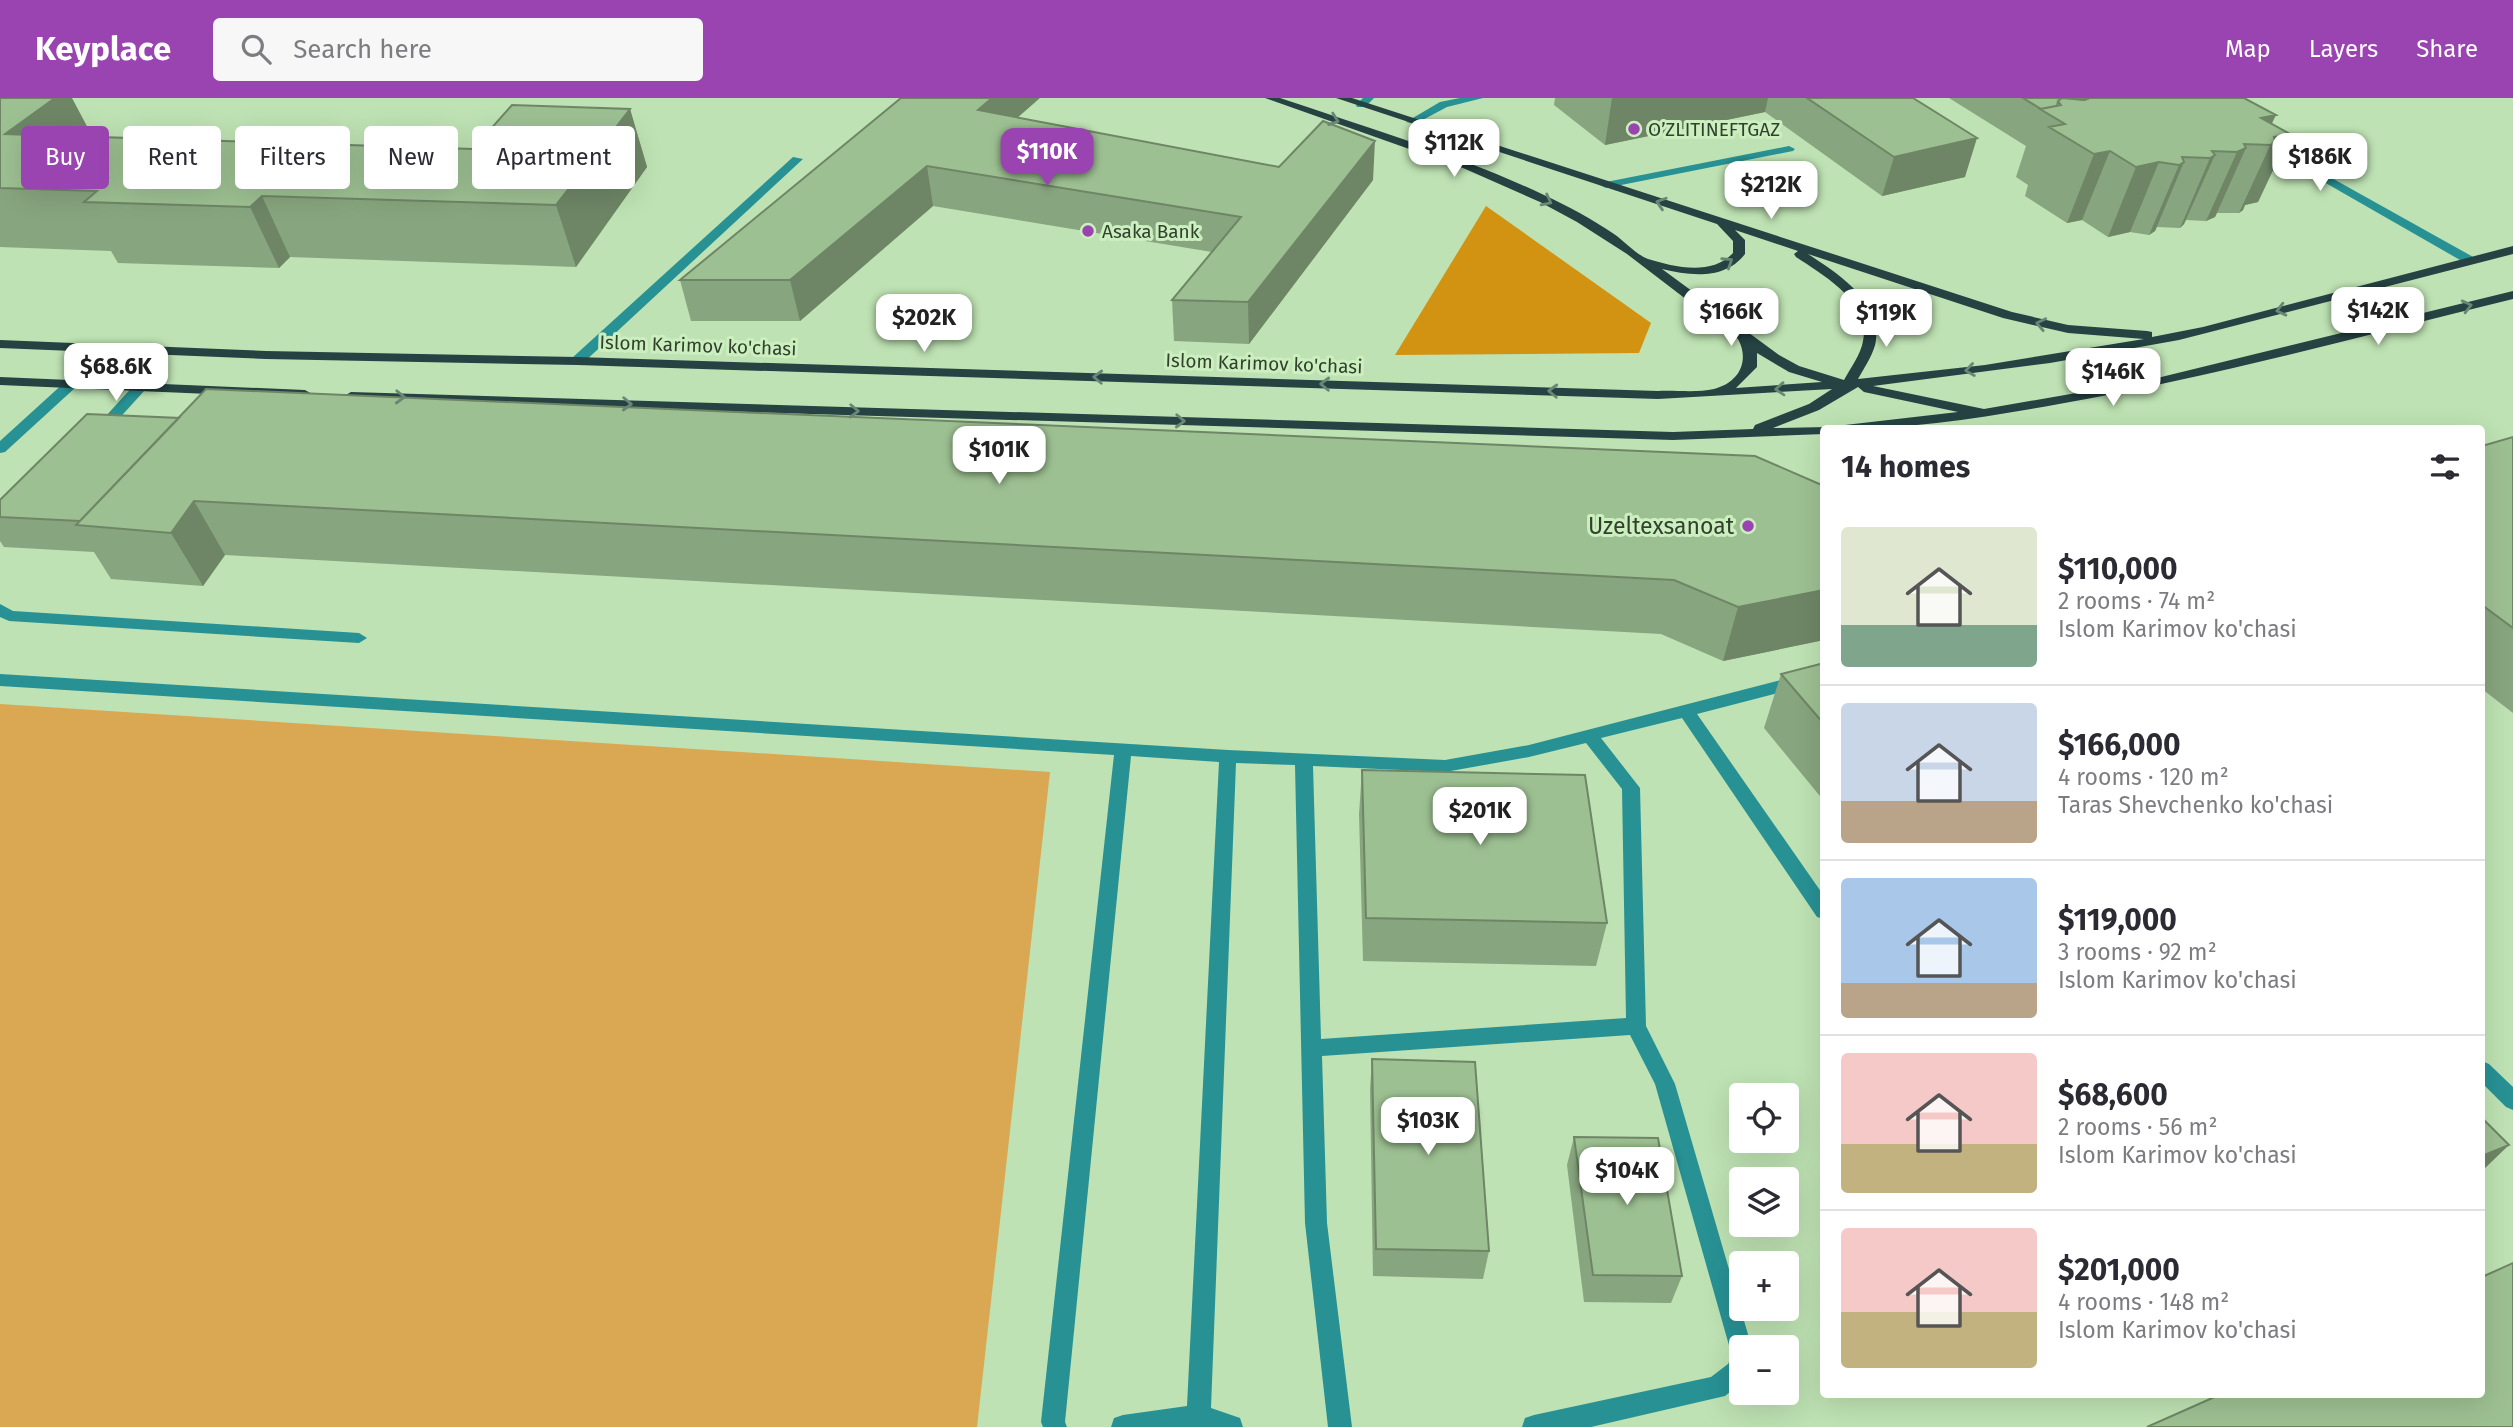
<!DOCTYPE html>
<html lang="en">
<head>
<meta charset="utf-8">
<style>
  body { margin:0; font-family:"Fira Sans",sans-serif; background:#f7f7f7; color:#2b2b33; height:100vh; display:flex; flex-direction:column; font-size:26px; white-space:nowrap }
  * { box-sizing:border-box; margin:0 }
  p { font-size:23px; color:#7c7c81 }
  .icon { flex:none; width:38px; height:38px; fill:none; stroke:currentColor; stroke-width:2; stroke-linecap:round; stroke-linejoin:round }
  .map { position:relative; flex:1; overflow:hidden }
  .side { position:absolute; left:1820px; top:327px; width:665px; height:973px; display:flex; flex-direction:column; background:#fff; border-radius:7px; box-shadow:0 7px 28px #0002 }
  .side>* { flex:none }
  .guide { position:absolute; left:21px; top:28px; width:665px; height:63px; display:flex; gap:14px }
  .fabs { position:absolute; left:1729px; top:985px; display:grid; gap:14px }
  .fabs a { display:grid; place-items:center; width:70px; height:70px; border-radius:7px; background:#fff; box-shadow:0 7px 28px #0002; font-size:35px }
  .price { position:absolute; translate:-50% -60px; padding:0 16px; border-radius:14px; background:#fff; color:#222; font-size:23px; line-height:46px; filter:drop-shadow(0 2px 4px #0008) }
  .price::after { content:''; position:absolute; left:50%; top:42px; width:21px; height:16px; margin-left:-10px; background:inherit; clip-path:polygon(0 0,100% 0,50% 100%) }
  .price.on { background:#9a44b2; color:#fff }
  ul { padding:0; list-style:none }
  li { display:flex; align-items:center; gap:21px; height:175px; padding:0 21px }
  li+li { border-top:2px solid #e1e1e2 }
  li span { display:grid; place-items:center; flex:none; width:196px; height:140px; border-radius:7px; color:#555 }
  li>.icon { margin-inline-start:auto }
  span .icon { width:84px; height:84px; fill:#fffc; stroke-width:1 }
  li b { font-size:30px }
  h2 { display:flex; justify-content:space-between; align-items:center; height:84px; padding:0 21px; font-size:30px }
  .tag { padding:0 24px; border-radius:7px; background:#fff; box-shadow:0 7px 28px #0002; font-size:24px; line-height:63px }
  .tag.on { background:#9a44b2; color:#fff }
  header { display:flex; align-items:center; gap:42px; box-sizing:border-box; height:98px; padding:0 35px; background:#9a44b2; color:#fff }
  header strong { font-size:33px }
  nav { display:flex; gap:38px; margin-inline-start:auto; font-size:24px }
  .search { width:490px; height:63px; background:#f7f7f7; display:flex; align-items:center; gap:18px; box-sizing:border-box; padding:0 24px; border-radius:7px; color:#7c7c81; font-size:26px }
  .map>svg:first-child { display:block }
  .green { fill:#daa752 }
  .forest { fill:#d19311 }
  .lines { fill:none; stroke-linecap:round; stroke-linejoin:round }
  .minor { fill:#289194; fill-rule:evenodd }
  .major { fill:#264243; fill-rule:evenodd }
  .wall { fill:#87a57e }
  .shaded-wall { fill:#6e8666 }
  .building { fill:#9dc092; stroke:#6e8666; stroke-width:2 }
  .oneway { stroke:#688775 }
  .poi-dot { fill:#9a44b2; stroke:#cbefbf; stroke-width:2.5 }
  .labels { text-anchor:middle; stroke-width:6; stroke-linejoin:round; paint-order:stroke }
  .far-poi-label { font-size:19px; fill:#32412e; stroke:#cbefbf; text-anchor:start }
  .far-street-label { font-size:19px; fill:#32412e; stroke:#cbefbf }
  .poi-label { font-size:23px; fill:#32412e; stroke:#cbefbf; text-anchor:end }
</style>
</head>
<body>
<header>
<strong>Keyplace</strong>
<div class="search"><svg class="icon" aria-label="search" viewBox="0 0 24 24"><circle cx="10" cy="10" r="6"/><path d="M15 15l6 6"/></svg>Search here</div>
<nav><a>Map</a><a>Layers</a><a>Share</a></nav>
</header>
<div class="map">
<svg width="2513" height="1329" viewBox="0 0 2513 1329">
  <rect width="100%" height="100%" fill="#bee2b3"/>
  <path class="green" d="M 0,606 L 1050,674 L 977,1329 L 0,1329 Z"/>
  <path class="forest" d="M 1486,108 L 1651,225 L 1639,255 L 1395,257 Z"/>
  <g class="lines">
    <path class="minor" d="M 1363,0 L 1374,0 L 1365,9 L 1357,9 L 1356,7 Z
      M 1460,0 L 1483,0 L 1447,9 L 1415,26 L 1406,24 L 1440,4 Z
      M 2260,40 L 2475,160 L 2477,163 L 2467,166 L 2256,45 L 2254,43 Z
      M 1789,48 L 1795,51 L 1793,53 L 1606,90 L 1600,87 L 1606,84 Z
      M 793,59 L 803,61 L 582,266 L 572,266 L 572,260 Z
      M 71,282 L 76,283 L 76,289 L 5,354 L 0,355 L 0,343 L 66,283 Z
      M 140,285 L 147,289 L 145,292 L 105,336 L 95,336 L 95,330 L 135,286 Z
      M 0,506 L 13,513 L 359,535 L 367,540 L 359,545 L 9,523 L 0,519 Z
      M 1824,571 L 1824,583 L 1697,616 L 1824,798 L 1824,821 L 1817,819 L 1682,620 L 1601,640 L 1640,690 L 1646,928 L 1675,986 L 1752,1250 L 1741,1250 L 1741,1285 L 1725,1298 L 1591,1329 L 1522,1329 L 1525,1320 L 1534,1317 L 1711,1279 L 1728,1266 L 1732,1258 L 1655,986 L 1630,937 L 1322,958 L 1327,1125 L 1352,1329 L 1328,1329 L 1305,1125 L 1295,667 L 1236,665 L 1211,1310 L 1240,1320 L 1243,1329 L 1111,1329 L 1114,1320 L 1123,1317 L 1187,1308 L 1219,664 L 1131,658 L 1065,1324 L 1067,1329 L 1043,1329 L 1041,1324 L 1114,657 L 0,588 L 0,576 L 1228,652 L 1445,662 L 1529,647 ZM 1586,645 L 1622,691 L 1626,920 L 1321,941 L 1313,668 L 1445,674 L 1529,659 Z
      M 2482,963 L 2489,966 L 2513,989 L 2513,1012 L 2506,1009 L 2482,985 Z"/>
    <path class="major" d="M 1265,0 L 1280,0 C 1369,30 1459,57 1544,97 C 1568,108 1592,121 1614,136 C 1624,143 1637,157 1648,161 C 1674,169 1712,178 1733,155 L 1733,143 L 1717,126 L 1336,0 L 1352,0 L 2012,214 L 2068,227 L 2147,233 L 2152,234 L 2152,239 L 2203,229 L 2513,148 L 2513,156 L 2179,242 L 2050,265 L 1873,288 L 1984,311 L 2145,283 L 2513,193 L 2513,201 C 2362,238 2212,279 2059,306 C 1986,319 1913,331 1838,331 L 1845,327 L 1958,314 L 1864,294 L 1858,289 L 1819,312 L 1773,330 L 1829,329 L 1824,331 L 1824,336 L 1673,342 L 351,302 L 344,298 L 351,294 L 1673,334 L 1753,331 L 1755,327 L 1809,306 L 1832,291 L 1658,301 L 577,267 L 266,261 L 0,250 L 0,242 L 266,253 L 577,259 L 1658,293 C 1675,292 1697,295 1714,291 C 1739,285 1750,263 1738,241 L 1627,156 L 1577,124 L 1540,104 L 1463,70 ZM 1735,132 L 1798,153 L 1794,156 L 1796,159 C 1823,177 1871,204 1863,243 C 1861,256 1850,271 1844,282 L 1799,268 L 1779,257 L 1662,171 C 1691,178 1725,182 1745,156 L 1745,142 ZM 1808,156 L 2003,220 L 2068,235 L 2144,241 L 1985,267 L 1858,281 C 1864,270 1875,254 1876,242 C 1880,202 1837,175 1808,156 ZM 1757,255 L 1789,274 L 1822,284 L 1736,290 L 1757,269 Z
      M 0,279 L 305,292 L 312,296 L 305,300 L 0,287 Z"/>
  </g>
  <path class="wall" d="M 0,0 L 93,39 L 473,51 L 630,11 L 647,69 L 576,169 L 290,159 L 279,170 L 118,165 L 111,153 L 0,149 Z
    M 1555,0 L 1913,0 L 1965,79 L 1882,98 L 1765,14 L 1605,47 L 1554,7 Z
    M 1949,0 L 2244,0 L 2272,26 L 2290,36 L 2258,104 L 2245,107 L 2243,112 L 2239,115 L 2217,115 L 2215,119 L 2206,123 L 2186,122 L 2184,126 L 2180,130 L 2157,129 L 2155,133 L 2149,137 L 2130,134 L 2108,139 L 2082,122 L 2067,125 L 2025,98 L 2028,87 L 2016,79 L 2026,48 Z
    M 1017,20 L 1279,69 L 1373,82 L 1249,246 L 1174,243 L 1172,202 L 1212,154 L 933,108 L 800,223 L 691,223 L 680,182 Z
    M 2513,339 L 2513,615 L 2482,591 L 2482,348 Z
    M 1824,388 L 1824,542 L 1723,563 L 1661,536 L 225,457 L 203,488 L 111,481 L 94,454 L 4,449 L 0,443 L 0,402 Z
    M 1824,565 L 1824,703 L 1764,630 L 1781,576 Z
    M 1362,672 L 1607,825 L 1596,868 L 1363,863 L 1359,716 Z
    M 1372,961 L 1489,1153 L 1483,1181 L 1373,1178 L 1370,991 Z
    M 1574,1039 L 1682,1178 L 1671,1205 L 1584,1204 L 1567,1067 Z"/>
  <path class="shaded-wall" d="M 55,0 L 72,0 L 98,49 L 5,36 Z
    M 992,0 L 1040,0 L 983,50 L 978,12 Z
    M 1612,0 L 1768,0 L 1765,14 L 1605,47 Z
    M 630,11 L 647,69 L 576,169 L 556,107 Z
    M 2276,17 L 2262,46 L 2261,20 Z
    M 2290,36 L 2258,104 L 2245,107 L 2243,112 L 2239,115 L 2274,39 Z
    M 1977,40 L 1965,79 L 1882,98 L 1894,59 Z
    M 1375,43 L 1373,82 L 1249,246 L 1248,204 Z
    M 2246,50 L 2215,119 L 2206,123 L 2237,54 Z
    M 2110,53 L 2082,122 L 2067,125 L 2094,56 Z
    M 2215,57 L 2184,126 L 2180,130 L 2210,60 Z
    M 2159,64 L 2130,134 L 2108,139 L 2136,69 Z
    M 2184,64 L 2155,133 L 2149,137 L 2179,67 Z
    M 927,68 L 933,108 L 800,223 L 790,182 Z
    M 262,98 L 290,159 L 279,170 L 250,109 Z
    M 194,403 L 225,457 L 203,488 L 171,435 Z
    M 1824,492 L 1824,542 L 1723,563 L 1738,509 Z
    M 2509,1047 L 2482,1073 L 2482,1058 Z"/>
  <path class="building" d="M 0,0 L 55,0 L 5,36 L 473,51 L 512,7 L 630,11 L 556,107 L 262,98 L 250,109 L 84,104 L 97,93 L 0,90 Z
    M 901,0 L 992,0 L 978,12 L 1279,69 L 1323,23 L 1375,43 L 1248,204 L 1172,202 L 1241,119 L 927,68 L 790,182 L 680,182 Z
    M 1807,0 L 1913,0 L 1977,40 L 1894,59 Z
    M 2023,0 L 2062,0 L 2058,3 L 2057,8 L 2041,11 Z
    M 2062,0 L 2083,2 L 2088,1 L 2088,0 L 2244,0 L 2276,17 L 2261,20 L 2290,36 L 2274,39 L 2275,43 L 2271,47 L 2244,46 L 2246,50 L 2237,54 L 2212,53 L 2215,57 L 2210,60 L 2182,59 L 2184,64 L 2179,67 L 2159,64 L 2136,69 L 2110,53 L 2094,56 L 2049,29 L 2065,26 L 2040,11 L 2061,7 L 2058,3 Z
    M 2064,0 L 2086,0 L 2085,2 L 2083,2 Z
    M 206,291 L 1755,358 L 1824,388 L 1824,492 L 1738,509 L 1674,482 L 194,403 L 171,435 L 76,427 Z
    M 87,316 L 179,320 L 80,423 L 0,419 L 0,402 Z
    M 2513,339 L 2513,530 L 2482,507 L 2482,348 Z
    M 1824,565 L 1824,626 L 1781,576 Z
    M 1362,672 L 1585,677 L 1607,825 L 1366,820 Z
    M 1372,961 L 1475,964 L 1489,1153 L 1376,1151 Z
    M 2482,1020 L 2509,1047 L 2482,1058 Z
    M 1574,1039 L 1658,1040 L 1682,1178 L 1593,1177 Z
    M 2513,1165 L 2513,1329 L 2147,1329 L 2219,1297 L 2482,1297 L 2482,1179 Z"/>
  <defs><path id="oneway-chevron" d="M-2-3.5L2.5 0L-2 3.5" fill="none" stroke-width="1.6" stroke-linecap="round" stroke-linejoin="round" transform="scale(1.75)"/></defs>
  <g class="oneway">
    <use href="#oneway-chevron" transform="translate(1334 22) rotate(19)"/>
    <use href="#oneway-chevron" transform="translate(1547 103) rotate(27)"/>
    <use href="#oneway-chevron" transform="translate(1661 105) rotate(-162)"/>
    <use href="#oneway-chevron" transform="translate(1728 164) rotate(-33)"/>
    <use href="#oneway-chevron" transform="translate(2467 208) rotate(-14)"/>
    <use href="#oneway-chevron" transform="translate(2281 212) rotate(166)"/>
    <use href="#oneway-chevron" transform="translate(2041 226) rotate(-168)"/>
    <use href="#oneway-chevron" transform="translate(1970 272) rotate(172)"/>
    <use href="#oneway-chevron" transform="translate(1098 279) rotate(-178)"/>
    <use href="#oneway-chevron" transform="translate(1325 286) rotate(-178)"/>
    <use href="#oneway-chevron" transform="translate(1780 291) rotate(176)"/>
    <use href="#oneway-chevron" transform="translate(1553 293) rotate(-178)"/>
    <use href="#oneway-chevron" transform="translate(400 299) rotate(2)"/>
    <use href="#oneway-chevron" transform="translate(627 306) rotate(2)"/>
    <use href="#oneway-chevron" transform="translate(854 313) rotate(2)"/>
    <use href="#oneway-chevron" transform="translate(1180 323) rotate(2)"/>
  </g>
  <g class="poi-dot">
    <circle cx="1634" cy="31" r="7"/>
    <circle cx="1088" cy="133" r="7"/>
    <circle cx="1748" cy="428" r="7"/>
  </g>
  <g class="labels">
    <g class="far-poi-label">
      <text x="1648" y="38">O’ZLITINEFTGAZ</text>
      <text x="1102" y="140">Asaka Bank</text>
    </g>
    <g class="far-street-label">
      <text transform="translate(698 247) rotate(2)" y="7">Islom Karimov ko'chasi</text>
      <text transform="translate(1264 265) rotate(2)" y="7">Islom Karimov ko'chasi</text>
    </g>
    <g class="poi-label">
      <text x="1734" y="436">Uzeltexsanoat</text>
    </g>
  </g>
</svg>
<div class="fabs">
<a><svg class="icon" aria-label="locate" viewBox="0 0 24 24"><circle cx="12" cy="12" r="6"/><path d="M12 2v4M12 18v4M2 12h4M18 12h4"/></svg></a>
<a><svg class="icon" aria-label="layers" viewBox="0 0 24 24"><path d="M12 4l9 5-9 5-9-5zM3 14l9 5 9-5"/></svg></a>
<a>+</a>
<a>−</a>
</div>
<b class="price" style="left:1454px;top:81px">$112K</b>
<b class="price on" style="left:1047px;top:90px">$110K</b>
<b class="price" style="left:2320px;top:95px">$186K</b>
<b class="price" style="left:1771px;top:123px">$212K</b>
<b class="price" style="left:2378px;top:249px">$142K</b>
<b class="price" style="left:1731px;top:250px">$166K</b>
<b class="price" style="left:1886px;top:251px">$119K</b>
<b class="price" style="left:924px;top:256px">$202K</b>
<b class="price" style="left:116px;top:305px">$68.6K</b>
<b class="price" style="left:2113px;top:310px">$146K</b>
<b class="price" style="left:999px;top:388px">$101K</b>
<b class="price" style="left:1480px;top:749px">$201K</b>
<b class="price" style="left:1428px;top:1059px">$103K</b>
<b class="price" style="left:1627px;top:1109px">$104K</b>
<div class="guide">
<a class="tag on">Buy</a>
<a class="tag">Rent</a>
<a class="tag">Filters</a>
<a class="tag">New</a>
<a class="tag">Apartment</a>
</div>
<section class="side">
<h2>14 homes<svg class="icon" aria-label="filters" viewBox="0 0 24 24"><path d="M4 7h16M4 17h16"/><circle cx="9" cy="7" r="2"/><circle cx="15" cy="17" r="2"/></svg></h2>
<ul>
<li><span style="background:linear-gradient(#dfe7d0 70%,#7fa58c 0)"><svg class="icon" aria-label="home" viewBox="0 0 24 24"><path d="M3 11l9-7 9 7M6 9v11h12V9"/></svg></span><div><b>$110,000</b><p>2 rooms · 74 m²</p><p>Islom Karimov ko'chasi</p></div></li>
<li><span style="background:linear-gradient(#c9d6e8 70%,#b9a48a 0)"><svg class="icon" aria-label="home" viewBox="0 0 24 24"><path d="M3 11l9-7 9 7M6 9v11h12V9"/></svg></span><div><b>$166,000</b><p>4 rooms · 120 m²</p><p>Taras Shevchenko ko'chasi</p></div></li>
<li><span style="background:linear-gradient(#a9c7e8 75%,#b9a48a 0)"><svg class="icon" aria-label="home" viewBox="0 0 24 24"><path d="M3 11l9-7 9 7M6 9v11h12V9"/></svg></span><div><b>$119,000</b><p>3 rooms · 92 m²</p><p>Islom Karimov ko'chasi</p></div></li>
<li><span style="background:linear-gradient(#f6c9c9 65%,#c2b280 0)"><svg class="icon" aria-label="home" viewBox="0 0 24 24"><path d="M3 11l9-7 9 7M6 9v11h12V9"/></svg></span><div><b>$68,600</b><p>2 rooms · 56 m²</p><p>Islom Karimov ko'chasi</p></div></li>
<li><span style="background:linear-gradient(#f6c9c9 60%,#c2b280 0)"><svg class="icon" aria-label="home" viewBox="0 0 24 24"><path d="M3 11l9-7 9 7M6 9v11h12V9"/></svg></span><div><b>$201,000</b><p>4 rooms · 148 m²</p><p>Islom Karimov ko'chasi</p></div></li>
</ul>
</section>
</div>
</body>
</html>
